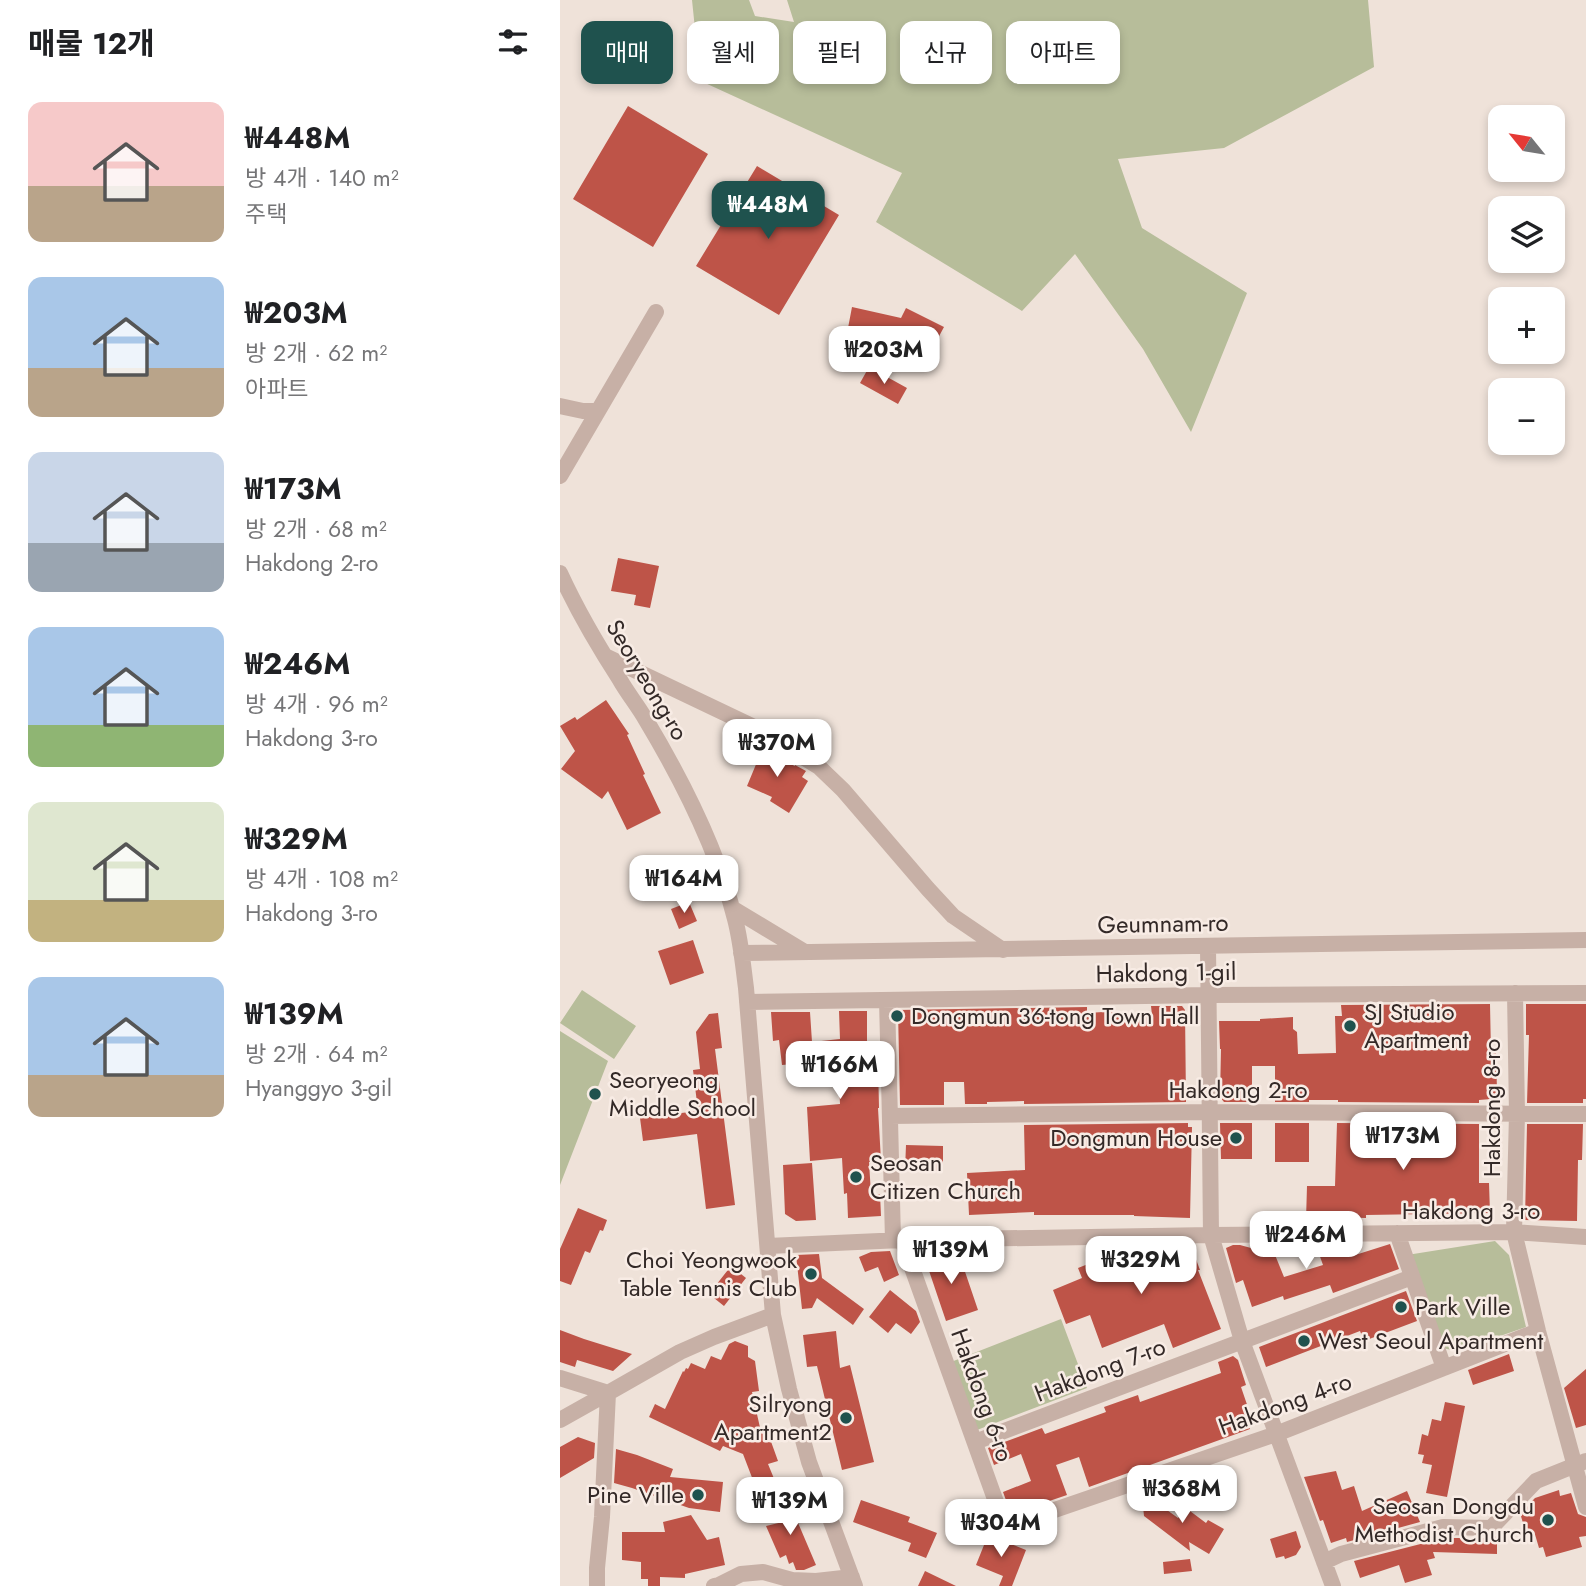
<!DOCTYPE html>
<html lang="ko">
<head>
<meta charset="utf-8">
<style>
  body { margin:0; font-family:Jost,"Noto Sans KR",sans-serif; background:#f6f6f6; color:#202124; height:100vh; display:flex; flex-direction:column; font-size:26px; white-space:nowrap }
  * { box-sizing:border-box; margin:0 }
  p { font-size:23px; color:#757577 }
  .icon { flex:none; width:38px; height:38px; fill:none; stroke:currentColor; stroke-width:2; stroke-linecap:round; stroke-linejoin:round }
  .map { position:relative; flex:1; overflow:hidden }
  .details { display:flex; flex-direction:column; background:#fff; width:560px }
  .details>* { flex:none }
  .guide { position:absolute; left:21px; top:21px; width:665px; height:63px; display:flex; gap:14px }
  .needle { width:46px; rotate:300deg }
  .tools { position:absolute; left:928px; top:105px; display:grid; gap:14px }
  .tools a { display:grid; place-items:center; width:77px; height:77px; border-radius:14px; background:#fff; box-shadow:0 4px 10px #0003; font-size:35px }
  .price { position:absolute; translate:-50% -60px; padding:0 16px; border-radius:14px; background:#fff; color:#222; font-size:23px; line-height:46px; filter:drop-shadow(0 2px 4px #0008) }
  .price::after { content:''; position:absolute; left:50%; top:42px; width:21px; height:16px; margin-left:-10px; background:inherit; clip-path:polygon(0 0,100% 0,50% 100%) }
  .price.current { background:#1f524e; color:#fff }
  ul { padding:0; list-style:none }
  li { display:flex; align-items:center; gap:21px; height:175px; padding:0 28px }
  li span { display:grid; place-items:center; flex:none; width:196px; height:140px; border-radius:14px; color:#555 }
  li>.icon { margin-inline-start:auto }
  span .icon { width:84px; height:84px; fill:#fffc; stroke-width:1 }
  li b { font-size:30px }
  h2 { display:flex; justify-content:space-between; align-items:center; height:84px; padding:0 28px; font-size:30px }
  .chip { padding:0 24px; border-radius:14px; background:#fff; box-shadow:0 4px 10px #0003; font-size:24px; line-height:63px }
  .chip.current { background:#1f524e; color:#fff }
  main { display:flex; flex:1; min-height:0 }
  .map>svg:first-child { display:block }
  .green { fill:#b7bd9a }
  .building { fill:#be5448 }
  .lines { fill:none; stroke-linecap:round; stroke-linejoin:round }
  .minor { stroke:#c7b0a6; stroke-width:16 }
  .poi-dot { fill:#1f524e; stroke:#f8ece5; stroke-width:2.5 }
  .labels { text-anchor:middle; stroke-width:5; stroke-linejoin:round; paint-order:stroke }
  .street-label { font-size:24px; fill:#332927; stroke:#f8ece5 }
  .poi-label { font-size:24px; fill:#332927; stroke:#f8ece5; text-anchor:start }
</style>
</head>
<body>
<main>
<section class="details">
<h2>매물 12개<svg class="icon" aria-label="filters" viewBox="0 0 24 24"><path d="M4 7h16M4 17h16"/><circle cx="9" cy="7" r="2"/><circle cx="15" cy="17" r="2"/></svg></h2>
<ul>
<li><span style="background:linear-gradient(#f6c9c9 60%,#b9a48a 0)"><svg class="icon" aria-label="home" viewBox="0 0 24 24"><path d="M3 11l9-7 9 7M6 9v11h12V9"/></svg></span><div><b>₩448M</b><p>방 4개 · 140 m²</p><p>주택</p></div></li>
<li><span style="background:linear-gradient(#a9c7e8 65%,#b9a48a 0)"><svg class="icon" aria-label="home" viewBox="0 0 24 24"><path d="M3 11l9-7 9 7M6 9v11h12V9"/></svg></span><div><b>₩203M</b><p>방 2개 · 62 m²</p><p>아파트</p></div></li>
<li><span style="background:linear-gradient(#c9d6e8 65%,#9aa5b1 0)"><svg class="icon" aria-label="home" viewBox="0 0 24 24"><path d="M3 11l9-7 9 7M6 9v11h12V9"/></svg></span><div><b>₩173M</b><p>방 2개 · 68 m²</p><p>Hakdong 2-ro</p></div></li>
<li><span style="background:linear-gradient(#a9c7e8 70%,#8fb573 0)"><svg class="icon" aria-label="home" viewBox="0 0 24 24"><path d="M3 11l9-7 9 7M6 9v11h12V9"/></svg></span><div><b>₩246M</b><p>방 4개 · 96 m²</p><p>Hakdong 3-ro</p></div></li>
<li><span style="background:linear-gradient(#dfe7d0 70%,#c2b280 0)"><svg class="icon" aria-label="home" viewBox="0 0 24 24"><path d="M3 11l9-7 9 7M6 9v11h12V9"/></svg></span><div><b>₩329M</b><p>방 4개 · 108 m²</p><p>Hakdong 3-ro</p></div></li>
<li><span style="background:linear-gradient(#a9c7e8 70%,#b9a48a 0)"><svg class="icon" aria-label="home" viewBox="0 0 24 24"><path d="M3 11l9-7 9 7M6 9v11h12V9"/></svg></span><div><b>₩139M</b><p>방 2개 · 64 m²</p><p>Hyanggyo 3-gil</p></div></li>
</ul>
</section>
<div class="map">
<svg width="1026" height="1586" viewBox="0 0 1026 1586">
  <rect width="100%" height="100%" fill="#efe2d9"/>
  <path class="green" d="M 132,0 L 189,0 L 195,16 L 234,22 L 227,0 L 808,0 L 814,67 L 664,148 L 558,159 L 582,228 L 687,293 L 631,432 L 583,349 L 515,254 L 462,311 L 316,222 L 342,173 L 132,77 L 146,50 L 135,29 Z
    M 22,990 L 76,1026 L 54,1059 L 0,1023 Z
    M 0,1031 L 48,1061 L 0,1185 Z
    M 935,1241 L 949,1255 L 966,1327 L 897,1351 L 882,1348 L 847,1255 Z
    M 501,1319 L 527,1388 L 417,1430 L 391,1362 Z"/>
  <path class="building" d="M 68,106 L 148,154 L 93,247 L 13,199 Z
    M 197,166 L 279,215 L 219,315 L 136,266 Z
    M 292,307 L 341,318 L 346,308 L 384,327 L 363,366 L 326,348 L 332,337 L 288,328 Z
    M 309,367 L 347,388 L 338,404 L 300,383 Z
    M 58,558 L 99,566 L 90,608 L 74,605 L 76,595 L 51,591 Z
    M 46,700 L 69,734 L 67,735 L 85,774 L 83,775 L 101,813 L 67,830 L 48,791 L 42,799 L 1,769 L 15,751 L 0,726 L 15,717 L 17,720 Z
    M 198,742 L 209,748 L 206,754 L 235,766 L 235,765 L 246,771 L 242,777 L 248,781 L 229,813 L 210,801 L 212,797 L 187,786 L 197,762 L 190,759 Z
    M 129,902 L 137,921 L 119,929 L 111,909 Z
    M 133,940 L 144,973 L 110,985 L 98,951 Z
    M 930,1004 L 931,1053 L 936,1053 L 937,1091 L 931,1099 L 919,1100 L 919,1103 L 778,1102 L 778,1100 L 749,1100 L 749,1102 L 715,1102 L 715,1066 L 692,1066 L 692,1102 L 664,1102 L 660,1097 L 661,1049 L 660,1049 L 659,1021 L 700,1021 L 700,1019 L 733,1017 L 733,1029 L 737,1032 L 738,1054 L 776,1053 L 775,1016 L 782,1016 L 781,1005 Z
    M 966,1004 L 1026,1004 L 1026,1099 L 1023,1099 L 1023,1103 L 967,1103 L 969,1035 L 966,1035 Z
    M 591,1006 L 622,1006 L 625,1010 L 626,1102 L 464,1104 L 464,1101 L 427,1102 L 427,1104 L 405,1104 L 404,1082 L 384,1082 L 384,1105 L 340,1105 L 338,1010 L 527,1007 L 527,1013 L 559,1011 L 559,1015 L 592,1015 Z
    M 279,1011 L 307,1011 L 307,1063 L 318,1063 L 319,1108 L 318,1108 L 321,1161 L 309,1162 L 311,1194 L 320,1194 L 321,1216 L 288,1218 L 287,1193 L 284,1194 L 282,1158 L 250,1161 L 247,1107 L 280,1104 L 278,1060 L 222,1065 L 219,1040 L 213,1041 L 211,1012 L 250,1012 L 252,1042 L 280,1039 Z
    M 158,1013 L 162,1048 L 155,1049 L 175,1205 L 146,1209 L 137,1134 L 83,1141 L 80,1118 L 138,1111 L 133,1070 L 140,1069 L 136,1032 L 149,1014 Z
    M 628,1123 L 628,1127 L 632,1127 L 630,1218 L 574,1216 L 574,1215 L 474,1215 L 474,1212 L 409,1215 L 407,1173 L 465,1170 L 464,1125 Z
    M 660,1123 L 692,1123 L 692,1159 L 661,1159 Z
    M 715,1123 L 749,1123 L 749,1162 L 715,1162 Z
    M 777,1123 L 919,1124 L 919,1183 L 929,1183 L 930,1213 L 806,1215 L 806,1218 L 769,1217 L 769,1220 L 746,1220 L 747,1186 L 775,1186 Z
    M 967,1124 L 1023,1124 L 1022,1160 L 1018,1160 L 1017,1221 L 965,1220 Z
    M 346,1145 L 383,1146 L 383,1171 L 345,1170 Z
    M 252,1163 L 256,1220 L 236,1221 L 225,1214 L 223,1165 Z
    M 18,1208 L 47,1220 L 43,1231 L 40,1230 L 30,1253 L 25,1251 L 11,1285 L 0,1281 L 0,1249 Z
    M 778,1244 L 788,1244 L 792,1256 L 830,1244 L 839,1269 L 773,1293 L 770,1285 L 724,1300 L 723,1296 L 692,1307 L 683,1280 L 676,1283 L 666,1248 L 673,1245 L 680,1245 L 691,1248 L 700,1245 L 711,1245 L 724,1277 L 763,1265 L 758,1251 Z
    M 608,1246 L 631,1246 L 640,1270 L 638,1270 L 661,1329 L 613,1348 L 604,1324 L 542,1348 L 530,1315 L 506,1324 L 493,1290 L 522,1278 L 518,1268 L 571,1247 L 579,1247 L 583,1256 Z
    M 371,1250 L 377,1250 L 382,1263 L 400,1257 L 418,1310 L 386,1321 L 363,1253 Z
    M 330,1251 L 339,1275 L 324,1282 L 318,1267 L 305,1272 L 299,1257 L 311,1252 Z
    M 259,1254 L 262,1278 L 304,1309 L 293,1325 L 257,1298 L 252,1308 L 242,1309 L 236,1255 Z
    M 171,1266 L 186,1278 L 164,1306 L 149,1294 Z
    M 330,1290 L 356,1311 L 360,1322 L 351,1334 L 336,1323 L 328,1333 L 309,1317 Z
    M 846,1291 L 857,1321 L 804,1341 L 800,1331 L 706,1367 L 699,1347 Z
    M 0,1330 L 24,1339 L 72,1354 L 53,1371 L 17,1360 L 15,1367 L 0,1362 Z
    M 276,1331 L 280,1368 L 290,1365 L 314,1462 L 282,1470 L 257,1366 L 247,1367 L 243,1335 Z
    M 175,1341 L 188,1346 L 188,1357 L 195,1361 L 199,1391 L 192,1392 L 201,1432 L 209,1436 L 218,1461 L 208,1464 L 215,1481 L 196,1488 L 183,1454 L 163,1446 L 160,1451 L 89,1417 L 95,1404 L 105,1409 L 123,1371 L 124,1372 L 126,1368 L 128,1369 L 131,1363 L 145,1369 L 151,1356 L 161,1360 L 169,1344 Z
    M 949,1354 L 954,1371 L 913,1385 L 908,1370 Z
    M 673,1356 L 678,1360 L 686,1385 L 681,1387 L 694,1425 L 689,1426 L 690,1429 L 529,1487 L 519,1457 L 496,1465 L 507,1495 L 451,1514 L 443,1492 L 471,1481 L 461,1454 L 434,1465 L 428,1448 L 482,1428 L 485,1434 L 546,1412 L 544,1407 L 578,1395 L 580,1402 L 661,1373 L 658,1362 Z
    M 1026,1369 L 1026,1425 L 1016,1428 L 1004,1388 Z
    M 885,1402 L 905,1406 L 887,1497 L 866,1493 L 872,1465 L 862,1463 L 864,1455 L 858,1454 L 862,1434 L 868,1436 L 872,1419 L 881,1421 Z
    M 18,1437 L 35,1443 L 34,1458 L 0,1478 L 0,1447 Z
    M 56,1449 L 77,1455 L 113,1469 L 110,1477 L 163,1482 L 160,1512 L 129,1508 L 72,1488 L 54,1483 Z
    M 776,1471 L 782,1490 L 794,1486 L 802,1511 L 847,1491 L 860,1522 L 787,1542 L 786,1538 L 771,1543 L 763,1520 L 760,1521 L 744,1477 Z
    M 999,1490 L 1000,1496 L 1011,1493 L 1018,1514 L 1026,1517 L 1026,1536 L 1019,1537 L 1022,1547 L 986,1557 L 983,1547 L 979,1548 L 974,1531 L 966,1533 L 960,1513 L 965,1507 L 970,1506 L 969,1504 L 975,1498 Z
    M 599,1495 L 600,1505 L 618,1518 L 626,1508 L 646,1523 L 648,1520 L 664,1529 L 649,1554 L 629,1542 L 630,1551 L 584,1516 L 582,1497 Z
    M 227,1497 L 256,1565 L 244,1570 L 236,1570 L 233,1562 L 229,1564 L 226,1555 L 220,1558 L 206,1526 L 235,1519 L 215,1517 L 211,1509 L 217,1501 Z
    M 301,1500 L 350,1517 L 348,1522 L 377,1533 L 366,1558 L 348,1551 L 351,1543 L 293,1522 Z
    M 131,1515 L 147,1540 L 159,1537 L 165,1565 L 125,1574 L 125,1578 L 100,1577 L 100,1586 L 88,1586 L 88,1579 L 81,1579 L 81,1562 L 62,1560 L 62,1532 L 105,1532 L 103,1522 Z
    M 736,1531 L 741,1547 L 736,1555 L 725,1559 L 724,1556 L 716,1558 L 710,1539 Z
    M 428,1535 L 466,1550 L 452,1586 L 439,1586 L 443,1576 L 416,1565 Z
    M 937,1536 L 937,1554 L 873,1552 L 875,1558 L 867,1560 L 872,1575 L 845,1583 L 839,1565 L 800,1578 L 794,1561 L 884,1538 L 931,1538 Z
    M 630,1559 L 632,1571 L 604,1574 L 603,1562 Z
    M 365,1571 L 396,1586 L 358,1586 Z"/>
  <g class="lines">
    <path class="minor" d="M 0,406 L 23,411 L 38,411
      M 0,476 L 96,312
      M 0,573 C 17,610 38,646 60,680 C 68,694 78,706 86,720 C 122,780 158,852 175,919 C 181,942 183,965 186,988 L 213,1315 L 229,1389 L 249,1462 L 295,1586
      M 45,656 L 196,728 L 259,767 L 283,790 L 368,889 L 393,916 L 443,950
      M 172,908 L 245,952
      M 648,946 L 651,1235 L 682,1341 L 773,1586
      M 181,953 L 1026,940
      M 955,993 L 957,1114 L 954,1232 L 978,1331 L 1026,1507
      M 327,1000 L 333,1240
      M 187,1002 L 649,995 L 1026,993
      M 330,1116 L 650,1112 L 1026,1114
      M 837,1233 L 884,1368
      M 342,1240 L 445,1527 L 716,1434 L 978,1331
      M 208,1246 L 342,1240 L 651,1235 L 954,1232 L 1026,1237
      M 0,1378 L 48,1393 L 120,1352 L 154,1337 L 213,1315
      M 0,1420 L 48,1393
      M 415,1442 L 852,1277
      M 764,1562 L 781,1554 L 883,1527 L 931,1528 L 976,1481 L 1026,1461
      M 37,1586 L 37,1568 L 42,1517 L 48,1393
      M 154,1586 L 159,1585 L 181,1574 L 203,1572 L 232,1580 L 256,1581 L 292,1577"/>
  </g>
  <g class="poi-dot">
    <circle cx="337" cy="1016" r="7"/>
    <circle cx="790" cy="1026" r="7"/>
    <circle cx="35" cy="1094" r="7"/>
    <circle cx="676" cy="1138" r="7"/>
    <circle cx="296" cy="1177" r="7"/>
    <circle cx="251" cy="1274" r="7"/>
    <circle cx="841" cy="1307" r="7"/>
    <circle cx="744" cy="1341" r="7"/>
    <circle cx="286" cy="1418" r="7"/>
    <circle cx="138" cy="1495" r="7"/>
    <circle cx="988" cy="1520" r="7"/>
  </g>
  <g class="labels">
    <g class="street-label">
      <text transform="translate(87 680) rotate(59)" y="8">Seoryeong-ro</text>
      <text transform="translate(603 924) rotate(-1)" y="8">Geumnam-ro</text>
      <text transform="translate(606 973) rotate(-1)" y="8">Hakdong 1-gil</text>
      <text x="678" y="1098">Hakdong 2-ro</text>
      <text transform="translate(932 1108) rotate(-90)" y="8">Hakdong 8-ro</text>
      <text x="911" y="1219">Hakdong 3-ro</text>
      <text transform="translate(540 1370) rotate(-21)" y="8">Hakdong 7-ro</text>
      <text transform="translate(422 1395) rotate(70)" y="8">Hakdong 6-ro</text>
      <text transform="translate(725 1404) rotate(-20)" y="8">Hakdong 4-ro</text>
    </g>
    <g class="poi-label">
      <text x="804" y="1020">SJ Studio<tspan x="804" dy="28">Apartment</tspan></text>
      <text x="351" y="1024">Dongmun 36-tong Town Hall</text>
      <text x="49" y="1088">Seoryeong<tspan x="49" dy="28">Middle School</tspan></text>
      <text x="662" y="1146" text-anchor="end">Dongmun House</text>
      <text x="310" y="1171">Seosan<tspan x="310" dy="28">Citizen Church</tspan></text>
      <text x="237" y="1268" text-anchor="end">Choi Yeongwook<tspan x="237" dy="28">Table Tennis Club</tspan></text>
      <text x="855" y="1315">Park Ville</text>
      <text x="758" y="1349">West Seoul Apartment</text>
      <text x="272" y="1412" text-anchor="end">Silryong<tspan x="272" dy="28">Apartment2</tspan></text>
      <text x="124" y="1503" text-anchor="end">Pine Ville</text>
      <text x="974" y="1514" text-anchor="end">Seosan Dongdu<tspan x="974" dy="28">Methodist Church</tspan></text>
    </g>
  </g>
</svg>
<div class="tools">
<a><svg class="needle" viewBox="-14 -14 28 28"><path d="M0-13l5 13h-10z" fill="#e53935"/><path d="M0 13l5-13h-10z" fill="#757577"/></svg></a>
<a><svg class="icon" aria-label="layers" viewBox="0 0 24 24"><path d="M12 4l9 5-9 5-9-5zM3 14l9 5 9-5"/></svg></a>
<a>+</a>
<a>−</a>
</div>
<b class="price current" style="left:208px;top:241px">₩448M</b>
<b class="price" style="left:324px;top:386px">₩203M</b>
<b class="price" style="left:217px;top:779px">₩370M</b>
<b class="price" style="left:124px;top:915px">₩164M</b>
<b class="price" style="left:280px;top:1101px">₩166M</b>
<b class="price" style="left:843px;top:1172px">₩173M</b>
<b class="price" style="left:746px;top:1271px">₩246M</b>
<b class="price" style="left:391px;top:1286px">₩139M</b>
<b class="price" style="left:581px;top:1296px">₩329M</b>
<b class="price" style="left:622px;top:1525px">₩368M</b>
<b class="price" style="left:230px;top:1537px">₩139M</b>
<b class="price" style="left:441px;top:1559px">₩304M</b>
<div class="guide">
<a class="chip current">매매</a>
<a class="chip">월세</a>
<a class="chip">필터</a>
<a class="chip">신규</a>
<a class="chip">아파트</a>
</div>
</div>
</main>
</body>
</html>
